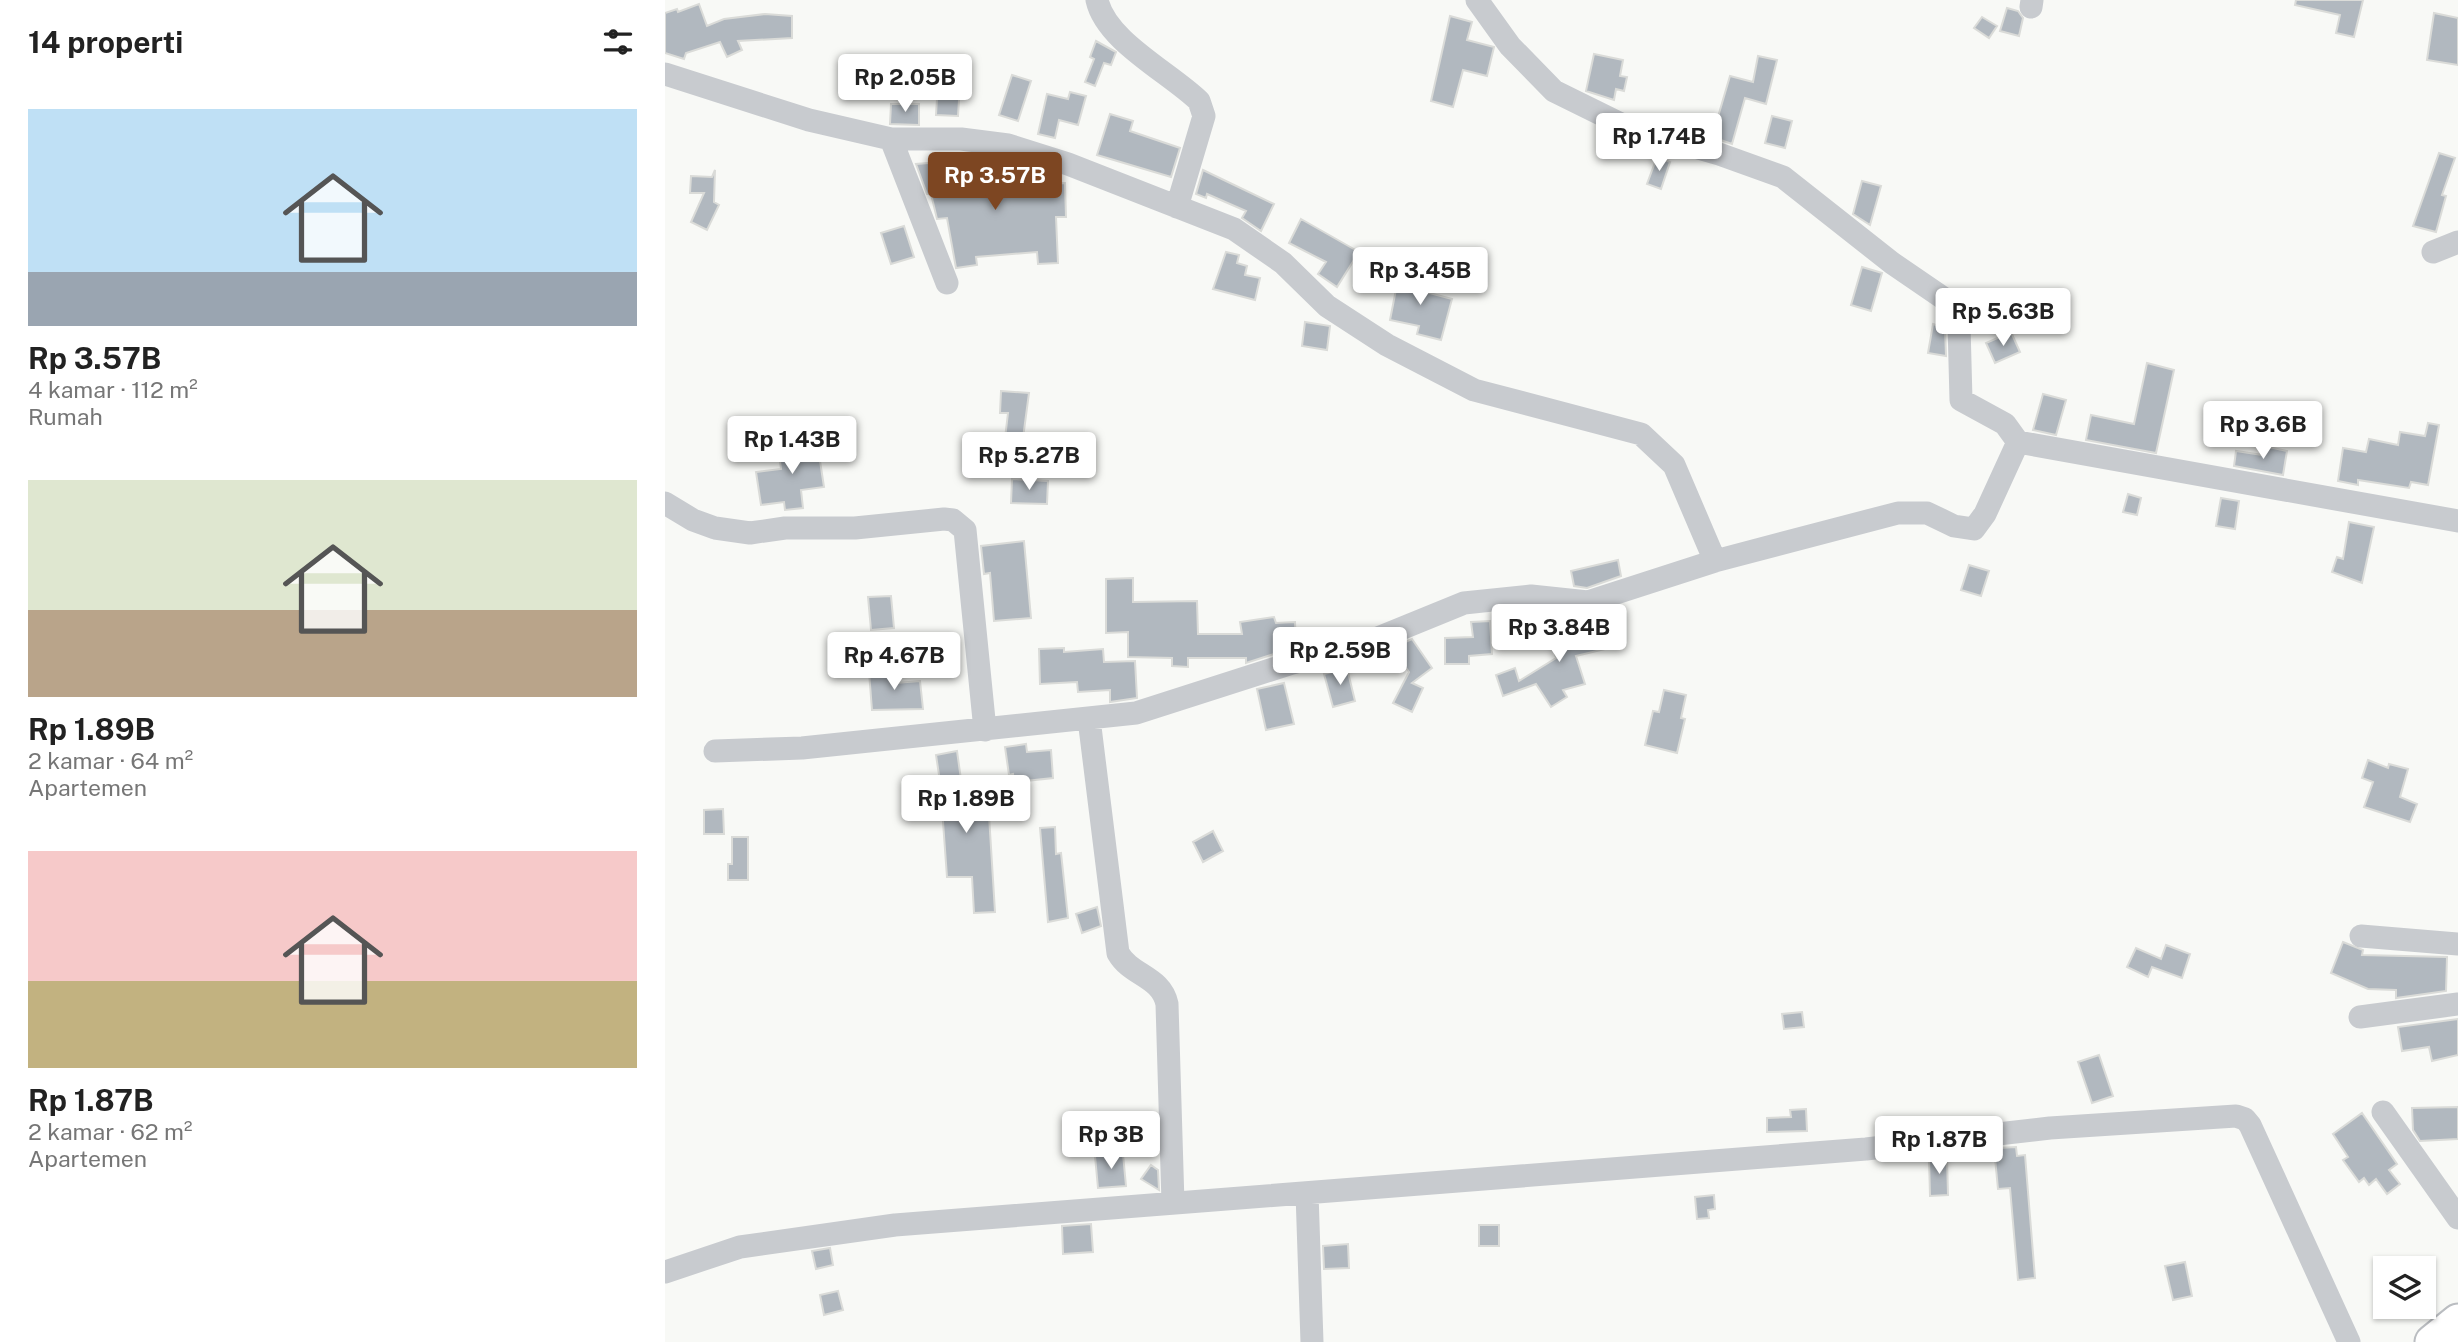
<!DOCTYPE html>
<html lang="id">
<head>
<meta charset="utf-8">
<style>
  body { margin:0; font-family:"Public Sans",sans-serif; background:#f6f6f6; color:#222; height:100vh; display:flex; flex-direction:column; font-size:26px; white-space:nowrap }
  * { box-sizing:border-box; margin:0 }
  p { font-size:23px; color:#767676 }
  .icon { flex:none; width:38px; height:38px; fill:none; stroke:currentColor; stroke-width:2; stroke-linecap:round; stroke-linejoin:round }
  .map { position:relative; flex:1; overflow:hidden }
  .drawer { display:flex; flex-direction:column; background:#fff; width:665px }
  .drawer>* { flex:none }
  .controls { position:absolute; left:1708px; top:1256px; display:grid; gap:14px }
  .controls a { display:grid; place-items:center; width:63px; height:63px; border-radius:0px; background:#fff; box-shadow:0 2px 5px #0004; font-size:35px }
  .price { position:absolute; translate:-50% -60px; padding:0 16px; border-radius:7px; background:#fff; color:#222; font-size:23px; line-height:46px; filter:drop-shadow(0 2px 4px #0008) }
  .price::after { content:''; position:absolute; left:50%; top:42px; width:21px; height:16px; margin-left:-10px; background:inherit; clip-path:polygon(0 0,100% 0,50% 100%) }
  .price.current { background:#7d4622; color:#fff }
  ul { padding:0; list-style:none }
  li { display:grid; align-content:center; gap:14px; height:371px; padding:0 28px }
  li span { display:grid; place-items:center; height:217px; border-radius:0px; color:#555 }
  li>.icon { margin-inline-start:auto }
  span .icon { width:126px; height:126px; fill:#fffc; stroke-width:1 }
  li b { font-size:30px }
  h2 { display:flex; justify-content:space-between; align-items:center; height:84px; padding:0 28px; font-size:30px }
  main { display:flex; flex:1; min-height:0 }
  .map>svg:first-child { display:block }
  .building { fill:#b1b8bf; stroke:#dadbd8; stroke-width:2 }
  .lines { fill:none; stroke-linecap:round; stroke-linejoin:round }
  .highway-casing { stroke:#babdc1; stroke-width:37 }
  .minor { stroke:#c8cbcf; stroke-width:23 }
  .highway { stroke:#fff; stroke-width:33 }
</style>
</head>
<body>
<main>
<section class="drawer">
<h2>14 properti<svg class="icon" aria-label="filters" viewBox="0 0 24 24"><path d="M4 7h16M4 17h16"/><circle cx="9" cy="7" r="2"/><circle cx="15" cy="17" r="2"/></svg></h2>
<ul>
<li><span style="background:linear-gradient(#bfe0f5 75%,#9aa5b1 0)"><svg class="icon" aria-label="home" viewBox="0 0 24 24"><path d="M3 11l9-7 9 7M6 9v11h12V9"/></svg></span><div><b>Rp 3.57B</b><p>4 kamar · 112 m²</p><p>Rumah</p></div></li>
<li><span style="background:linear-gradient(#dfe7d0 60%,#b9a48a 0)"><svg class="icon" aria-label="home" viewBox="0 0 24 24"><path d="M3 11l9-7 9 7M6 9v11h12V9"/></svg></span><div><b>Rp 1.89B</b><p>2 kamar · 64 m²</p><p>Apartemen</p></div></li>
<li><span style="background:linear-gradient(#f6c9c9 60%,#c2b280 0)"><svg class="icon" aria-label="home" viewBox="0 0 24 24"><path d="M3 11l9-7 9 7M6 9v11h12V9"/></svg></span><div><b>Rp 1.87B</b><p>2 kamar · 62 m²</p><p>Apartemen</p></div></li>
</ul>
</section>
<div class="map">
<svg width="1793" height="1342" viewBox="0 0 1793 1342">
  <rect width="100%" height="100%" fill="#f8f9f6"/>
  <path class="building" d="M 1631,0 L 1698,0 L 1689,37 L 1671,33 L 1675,15 L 1630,5 Z
    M 34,4 L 42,26 L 59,19 L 100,14 L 127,16 L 127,38 L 73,41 L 77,50 L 62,57 L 55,42 L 21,53 L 19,59 L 0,53 L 0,13 L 12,9 L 13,12 Z
    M 1342,8 L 1353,11 L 1358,18 L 1354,36 L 1335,31 Z
    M 1769,13 L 1793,18 L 1793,65 L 1762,60 Z
    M 785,16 L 807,22 L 802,40 L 829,47 L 822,76 L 798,70 L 788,107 L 766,101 Z
    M 1317,17 L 1332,26 L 1324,38 L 1309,28 Z
    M 431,41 L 451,52 L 446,65 L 439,63 L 430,86 L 420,82 L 429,59 L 425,57 Z
    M 929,54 L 958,60 L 955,76 L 962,77 L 959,91 L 951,89 L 949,100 L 921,91 Z
    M 1093,56 L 1112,60 L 1101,104 L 1080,98 L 1067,144 L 1047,137 L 1065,76 L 1088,82 Z
    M 347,75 L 366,81 L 353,121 L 334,115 Z
    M 273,82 L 295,84 L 293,116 L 271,115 Z
    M 405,92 L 421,96 L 413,125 L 394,120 L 390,138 L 373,134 L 382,94 L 403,99 Z
    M 226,104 L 254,104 L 254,125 L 225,124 Z
    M 445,114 L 468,121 L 465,131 L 515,148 L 506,177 L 432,155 Z
    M 1107,116 L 1127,121 L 1120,148 L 1100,143 Z
    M 1774,153 L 1790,158 L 1777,195 L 1781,196 L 1771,232 L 1748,226 Z
    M 992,157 L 1005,162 L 996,189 L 982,184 Z
    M 289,161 L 289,171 L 352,167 L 352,177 L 374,176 L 375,184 L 400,183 L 401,217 L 391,217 L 393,263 L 373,264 L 372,252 L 311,257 L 312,265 L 291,268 L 282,218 L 272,219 L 266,194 L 262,194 L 251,164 Z
    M 50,170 L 49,202 L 54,205 L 42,230 L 26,222 L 39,193 L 25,193 L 26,176 L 47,177 Z
    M 538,170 L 609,204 L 596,231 L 577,218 L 581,211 L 542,194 L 541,198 L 531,194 Z
    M 1197,181 L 1216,186 L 1205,225 L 1188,214 Z
    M 636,219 L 694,252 L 672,287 L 653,274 L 661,262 L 624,243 Z
    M 239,226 L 249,257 L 226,264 L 216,233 Z
    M 561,252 L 574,255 L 572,263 L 582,266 L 580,275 L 595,278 L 590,300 L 548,289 Z
    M 1197,267 L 1217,273 L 1206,311 L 1186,305 Z
    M 734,274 L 759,279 L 757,291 L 787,299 L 776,340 L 752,334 L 754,326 L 725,320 Z
    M 640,322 L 665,326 L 662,350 L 637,346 Z
    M 1268,324 L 1280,328 L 1281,356 L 1263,353 Z
    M 1346,332 L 1355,352 L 1330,363 L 1321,343 Z
    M 1482,363 L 1509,370 L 1491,453 L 1421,440 L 1426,415 L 1469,424 Z
    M 336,391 L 364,393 L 358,438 L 361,438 L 360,456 L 338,455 L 343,413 L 335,413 Z
    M 1378,394 L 1401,400 L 1391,435 L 1368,430 Z
    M 1763,423 L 1774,425 L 1763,485 L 1746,482 L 1744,488 L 1693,480 L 1693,485 L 1673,481 L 1678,448 L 1701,452 L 1704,439 L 1733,445 L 1735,432 L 1760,436 Z
    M 152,441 L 159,487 L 136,490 L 138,508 L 120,510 L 119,502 L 96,505 L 91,472 L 116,469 L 113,446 Z
    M 1599,446 L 1622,451 L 1618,475 L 1569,466 L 1571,451 L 1598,455 Z
    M 347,479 L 383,481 L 382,504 L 346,503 Z
    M 1463,494 L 1476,498 L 1472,515 L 1458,512 Z
    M 1556,498 L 1574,501 L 1570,529 L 1551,526 Z
    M 1684,522 L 1709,527 L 1697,583 L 1667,572 L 1672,557 L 1678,559 Z
    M 359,541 L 366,618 L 329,621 L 325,573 L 319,574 L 316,546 Z
    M 953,560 L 956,576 L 922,588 L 909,586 L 906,571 Z
    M 1304,565 L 1324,571 L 1316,596 L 1296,590 Z
    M 468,578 L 468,602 L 532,601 L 533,634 L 577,634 L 575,622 L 609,617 L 611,623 L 630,622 L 631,644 L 614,644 L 615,652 L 581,663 L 581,658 L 523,658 L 523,667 L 507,666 L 507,658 L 463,657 L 463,632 L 441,633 L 441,579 Z
    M 226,596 L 229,628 L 206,630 L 203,597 Z
    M 932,616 L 940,649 L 911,656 L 920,684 L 898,690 L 902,697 L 886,707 L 871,684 L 838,696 L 831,675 L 850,668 L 854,681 L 891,658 L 890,654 L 901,650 L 889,650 L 886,639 L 913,631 L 911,621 Z
    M 825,621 L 827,654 L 804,656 L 804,664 L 780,664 L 780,638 L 808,637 L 806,622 Z
    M 747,639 L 767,668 L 747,683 L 758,688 L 747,712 L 728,703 L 744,672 L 727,648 Z
    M 399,648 L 399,652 L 438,649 L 439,662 L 470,661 L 472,698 L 445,702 L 445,690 L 413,692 L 412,682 L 375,684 L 374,649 Z
    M 682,668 L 690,701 L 668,707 L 659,674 Z
    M 230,670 L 231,683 L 255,681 L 258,709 L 207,710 L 204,672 Z
    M 619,683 L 629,724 L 601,730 L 592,689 Z
    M 999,690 L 1021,695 L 1016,718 L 1020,719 L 1012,753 L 980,745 L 988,711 L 994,712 Z
    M 361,744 L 362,752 L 386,750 L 388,778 L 361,781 L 363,803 L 351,804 L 348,774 L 344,775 L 340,747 Z
    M 292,751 L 299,801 L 323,799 L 330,912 L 309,913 L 307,877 L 282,877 L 277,808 L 279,808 L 271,755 Z
    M 1703,760 L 1723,768 L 1724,764 L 1743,769 L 1735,797 L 1752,804 L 1745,822 L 1699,807 L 1708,782 L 1697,778 Z
    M 58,809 L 59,834 L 39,834 L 39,810 Z
    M 390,827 L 391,854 L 396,853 L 403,918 L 383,922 L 375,828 Z
    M 548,831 L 558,851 L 538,862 L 528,842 Z
    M 67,837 L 83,837 L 83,880 L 63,880 L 63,864 L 67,864 Z
    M 432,907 L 436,926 L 417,933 L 411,914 Z
    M 1678,942 L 1698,950 L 1697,955 L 1782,957 L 1781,991 L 1731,998 L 1731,990 L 1703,989 L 1666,973 Z
    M 1501,945 L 1525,954 L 1517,978 L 1487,967 L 1483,977 L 1462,967 L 1471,948 L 1496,959 Z
    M 1137,1012 L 1139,1027 L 1119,1029 L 1117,1014 Z
    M 1793,1019 L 1793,1055 L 1767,1061 L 1764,1047 L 1737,1051 L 1733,1027 Z
    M 1434,1055 L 1448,1096 L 1427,1103 L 1413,1062 Z
    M 1793,1107 L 1793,1139 L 1755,1141 L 1748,1130 L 1747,1108 Z
    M 1141,1109 L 1142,1131 L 1102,1132 L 1102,1118 L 1126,1117 L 1125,1110 Z
    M 1697,1113 L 1732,1164 L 1724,1170 L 1735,1184 L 1722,1194 L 1711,1179 L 1704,1185 L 1699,1178 L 1694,1182 L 1678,1160 L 1683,1157 L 1668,1134 Z
    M 1351,1147 L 1352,1156 L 1360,1155 L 1370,1278 L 1353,1280 L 1345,1188 L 1333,1189 L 1330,1158 L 1334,1158 L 1333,1148 Z
    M 458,1154 L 461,1186 L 433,1188 L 430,1156 Z
    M 1282,1157 L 1283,1195 L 1265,1196 L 1264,1158 Z
    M 486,1165 L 493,1170 L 494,1190 L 476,1179 Z
    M 1049,1195 L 1050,1209 L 1043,1210 L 1044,1218 L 1032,1219 L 1030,1197 Z
    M 426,1224 L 428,1252 L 398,1254 L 397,1226 Z
    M 814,1225 L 834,1225 L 834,1246 L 814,1246 Z
    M 683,1244 L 684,1268 L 659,1269 L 658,1246 Z
    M 165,1248 L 168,1265 L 151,1269 L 147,1251 Z
    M 1520,1262 L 1527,1296 L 1508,1300 L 1500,1266 Z
    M 173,1291 L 178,1310 L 159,1315 L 155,1295 Z"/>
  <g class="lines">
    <defs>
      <path id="highway" d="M 1767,1342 L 1793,1321"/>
    </defs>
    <use href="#highway" class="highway-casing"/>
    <path class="minor" d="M 432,0 C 441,41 504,72 534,101 L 539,116 L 512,207
      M 812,0 L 845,46 L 889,91 L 964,128 L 1054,154 L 1118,177 L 1227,263 L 1284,302 L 1294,325 L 1296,400 L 1340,424 L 1353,442
      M 1366,7 L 1367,0
      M 0,74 L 144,120 L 226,139 L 296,139 L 343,145 L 403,164 L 569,229 L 618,263 L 662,306 L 722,345 L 809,390 L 976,434 L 1009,465 L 1050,561 L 1233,513 L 1262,513 L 1289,526 L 1309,529 L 1320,514 L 1353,442
      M 226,139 L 282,283
      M 1768,252 L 1793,242
      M 1353,442 L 1793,521
      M 0,503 L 28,520 L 50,528 L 85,533 L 120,528 L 190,528 L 279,519 L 288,520 L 300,530 L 320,730
      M 424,719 L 453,953 C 466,976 496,976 502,1004 L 508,1203
      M 50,751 L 137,748 L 471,713 L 627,663 L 696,645 L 799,603 L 866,596 L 923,602 L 1050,561
      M 1696,936 L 1793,944
      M 1695,1017 L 1793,1004
      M 1718,1112 L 1793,1218
      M 642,1193 L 647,1342
      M 0,1272 L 75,1247 L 230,1225 L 1201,1149 L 1385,1128 L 1571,1116 L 1580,1119 L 1585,1125 L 1684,1342"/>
    <use href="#highway" class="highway"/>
  </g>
</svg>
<div class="controls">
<a><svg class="icon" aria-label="layers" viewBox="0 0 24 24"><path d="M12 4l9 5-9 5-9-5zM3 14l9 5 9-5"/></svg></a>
</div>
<b class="price" style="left:240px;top:114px">Rp 2.05B</b>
<b class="price" style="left:994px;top:173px">Rp 1.74B</b>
<b class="price current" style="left:330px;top:212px">Rp 3.57B</b>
<b class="price" style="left:755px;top:307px">Rp 3.45B</b>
<b class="price" style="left:1338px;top:348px">Rp 5.63B</b>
<b class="price" style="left:1598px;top:461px">Rp 3.6B</b>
<b class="price" style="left:127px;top:476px">Rp 1.43B</b>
<b class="price" style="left:364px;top:492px">Rp 5.27B</b>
<b class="price" style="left:894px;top:664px">Rp 3.84B</b>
<b class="price" style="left:675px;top:687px">Rp 2.59B</b>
<b class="price" style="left:229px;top:692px">Rp 4.67B</b>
<b class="price" style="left:301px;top:835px">Rp 1.89B</b>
<b class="price" style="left:446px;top:1171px">Rp 3B</b>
<b class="price" style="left:1274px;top:1176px">Rp 1.87B</b>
</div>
</main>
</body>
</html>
